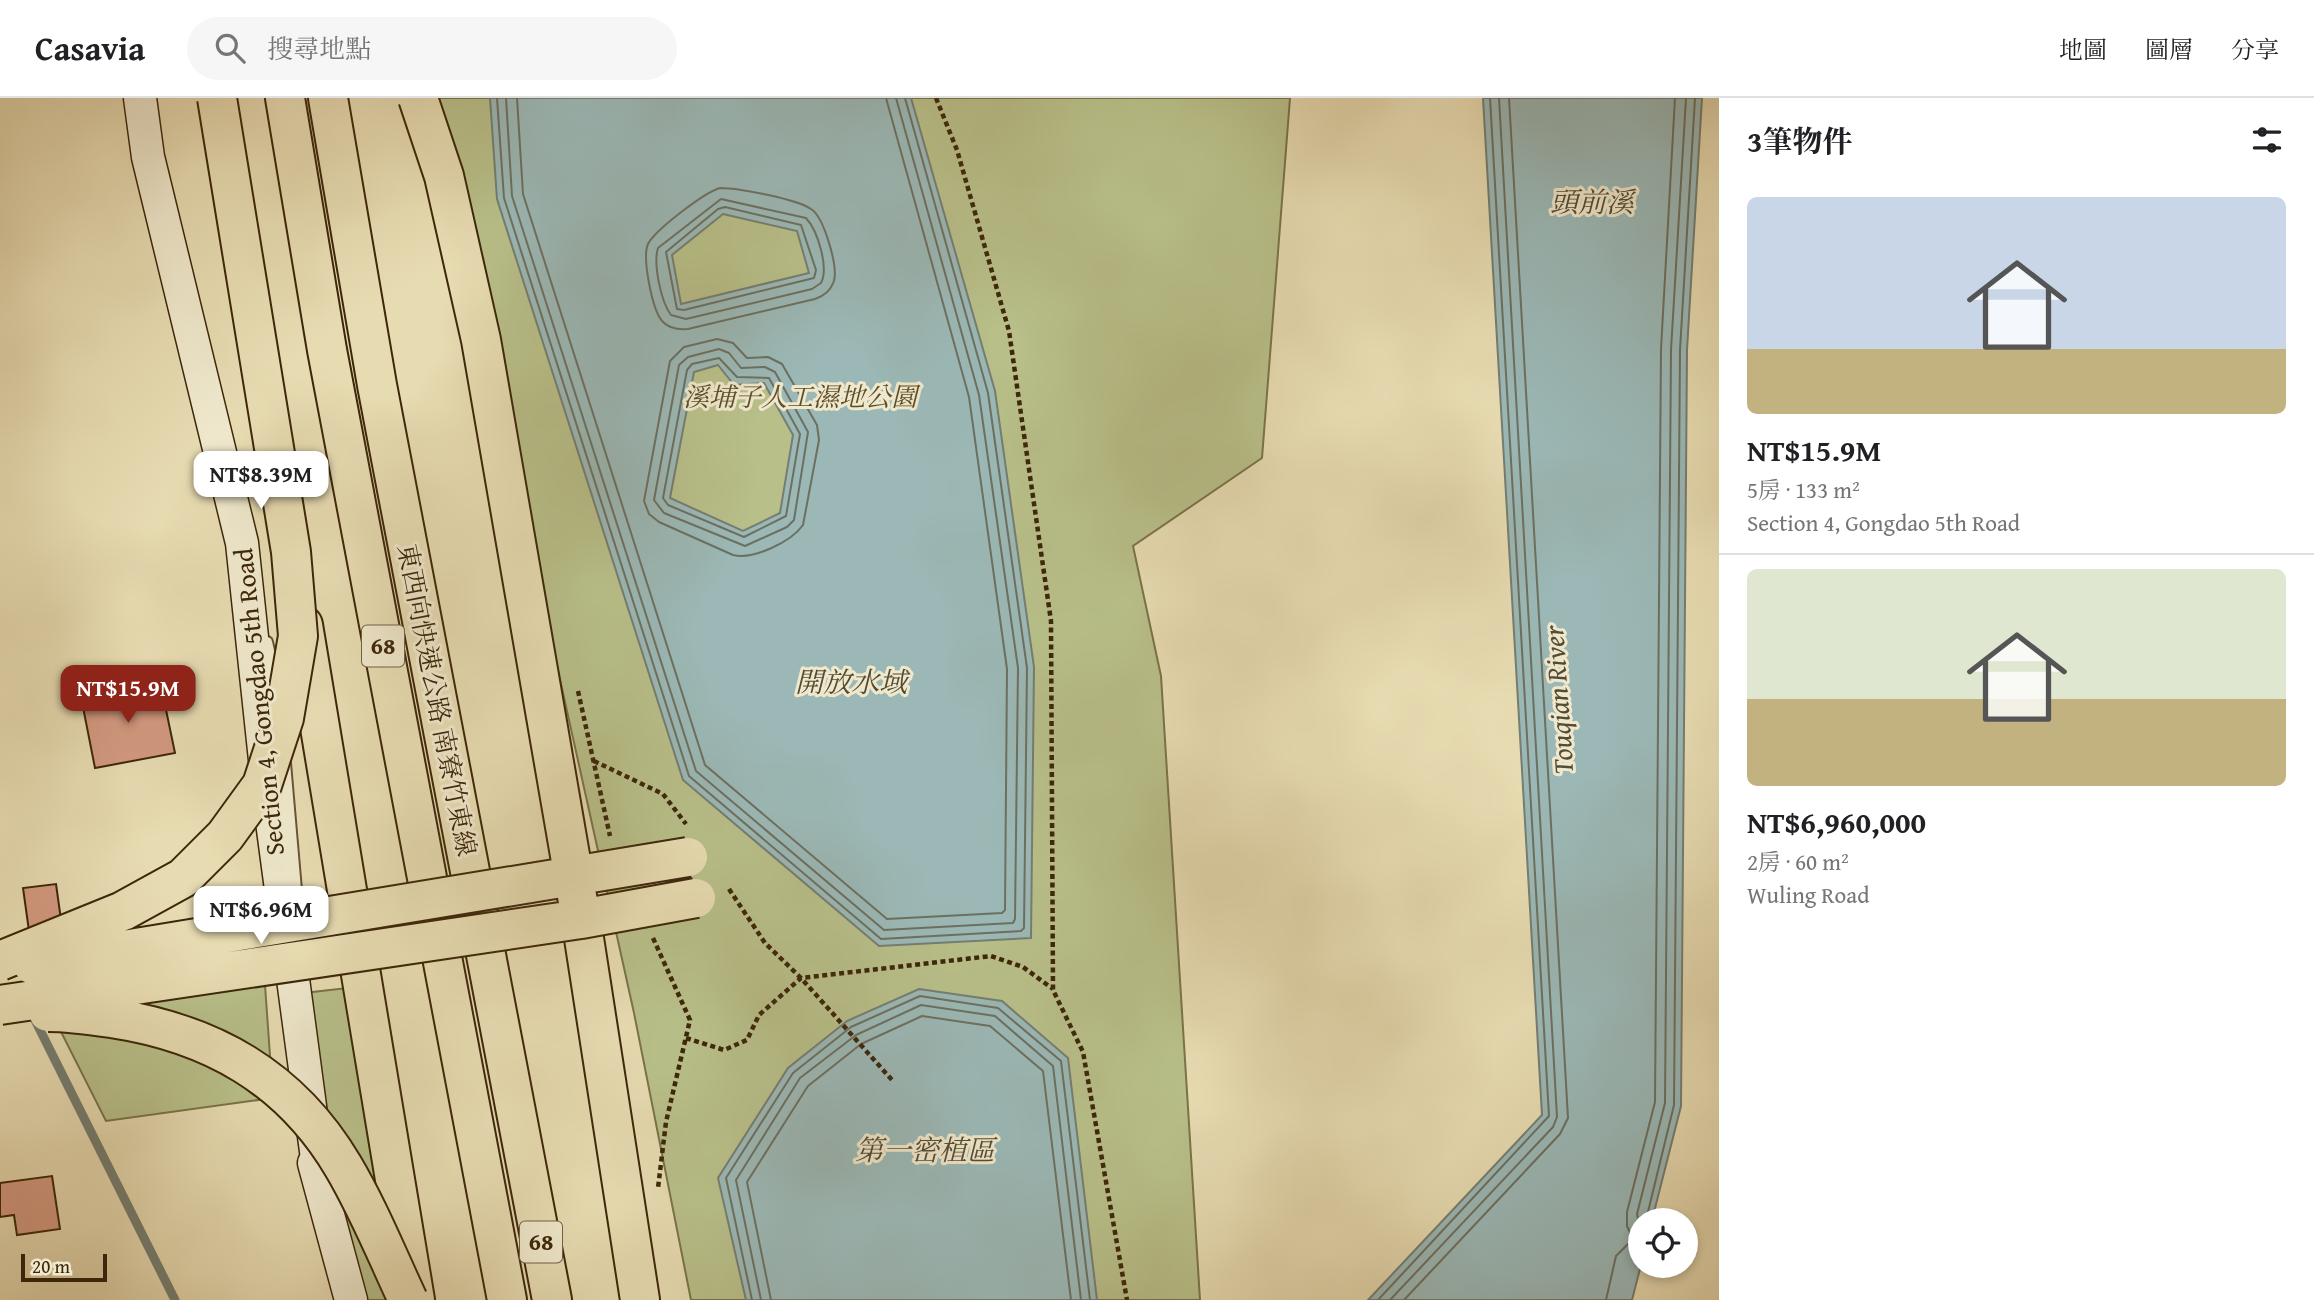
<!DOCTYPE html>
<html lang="zh-TW">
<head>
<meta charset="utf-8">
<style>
  body { margin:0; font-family:"Gentium Book Plus","Noto Serif TC",serif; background:#f6f6f6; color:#202124; height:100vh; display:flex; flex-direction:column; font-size:26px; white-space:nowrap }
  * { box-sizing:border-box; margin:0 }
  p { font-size:23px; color:#757577 }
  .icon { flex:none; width:38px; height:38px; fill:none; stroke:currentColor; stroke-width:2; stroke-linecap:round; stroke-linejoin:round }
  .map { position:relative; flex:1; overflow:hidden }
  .panel { display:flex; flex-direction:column; background:#fff; width:595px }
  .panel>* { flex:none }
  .fabs { position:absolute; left:1628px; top:1110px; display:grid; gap:14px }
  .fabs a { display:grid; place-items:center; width:70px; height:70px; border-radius:50%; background:#fff; box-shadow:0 4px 10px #0003; font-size:35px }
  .scale { position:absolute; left:21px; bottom:18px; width:86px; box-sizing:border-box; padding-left:7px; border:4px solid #3d270a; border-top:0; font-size:19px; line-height:24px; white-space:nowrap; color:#3d270a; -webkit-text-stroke:5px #efe8cc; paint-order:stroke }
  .price { position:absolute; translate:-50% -60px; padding:0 16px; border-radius:14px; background:#fff; color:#222; font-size:23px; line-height:46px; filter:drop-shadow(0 2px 4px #0008) }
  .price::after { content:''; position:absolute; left:50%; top:42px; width:21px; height:16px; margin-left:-10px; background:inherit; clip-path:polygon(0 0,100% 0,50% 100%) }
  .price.active { background:#8f2418; color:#fff }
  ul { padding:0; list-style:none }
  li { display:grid; align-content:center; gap:14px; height:371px; padding:0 28px }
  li+li { border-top:2px solid #e0e0e0 }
  li span { display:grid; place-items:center; height:217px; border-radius:10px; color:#555 }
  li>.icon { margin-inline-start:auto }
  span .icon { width:126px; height:126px; fill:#fffc; stroke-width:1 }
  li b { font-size:30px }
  h2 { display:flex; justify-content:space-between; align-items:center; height:84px; padding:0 28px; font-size:30px }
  header { display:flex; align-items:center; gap:42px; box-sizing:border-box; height:98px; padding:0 35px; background:#fff; border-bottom:2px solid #e0e0e0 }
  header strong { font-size:33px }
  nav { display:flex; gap:38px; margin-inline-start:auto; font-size:24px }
  .search { width:490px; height:63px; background:#f6f6f6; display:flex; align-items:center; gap:18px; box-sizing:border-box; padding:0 24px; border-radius:38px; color:#757577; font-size:26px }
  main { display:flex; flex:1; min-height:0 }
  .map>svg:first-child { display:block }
  .green { fill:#b8bf89; stroke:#7a734a; stroke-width:2 }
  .water { fill:#9bb8b6; stroke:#757e71; stroke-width:2; fill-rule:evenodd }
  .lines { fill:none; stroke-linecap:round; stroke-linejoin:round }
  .shore { stroke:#6c7060; stroke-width:2 }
  .stream { stroke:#757e71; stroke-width:9 }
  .building { fill:#d39980; stroke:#3d270a; stroke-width:2 }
  .lane-casing { stroke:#685434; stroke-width:14 }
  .secondary-casing { stroke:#3d270a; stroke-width:35 }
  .highway-casing { stroke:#3d270a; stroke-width:42 }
  .path { stroke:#3d270a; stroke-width:4.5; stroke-dasharray:5 3.5; stroke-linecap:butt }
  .lane { stroke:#efe8cc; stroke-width:10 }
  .secondary { stroke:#efe8cc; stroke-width:32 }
  .highway { stroke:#e7dbb1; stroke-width:38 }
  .highway-bridge-casing { stroke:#3d270a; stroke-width:42; stroke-linecap:butt }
  .highway-bridge { stroke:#e7dbb1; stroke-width:38 }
  .labels { text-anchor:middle; stroke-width:6; stroke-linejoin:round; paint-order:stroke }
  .shield { fill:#efe8cc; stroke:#726144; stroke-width:2 }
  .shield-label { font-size:24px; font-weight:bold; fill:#3d270a }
  .park-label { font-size:26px; font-style:italic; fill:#5c4d2a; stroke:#efe8cc }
  .street-label { font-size:26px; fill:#3d270a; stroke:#efe8cc }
  .water-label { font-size:28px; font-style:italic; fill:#544b35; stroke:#efe8cc }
</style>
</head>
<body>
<header>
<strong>Casavia</strong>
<div class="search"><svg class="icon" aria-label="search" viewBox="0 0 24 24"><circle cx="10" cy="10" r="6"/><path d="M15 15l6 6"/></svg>搜尋地點</div>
<nav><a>地圖</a><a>圖層</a><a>分享</a></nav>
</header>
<main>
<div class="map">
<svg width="1719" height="1202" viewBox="0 0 1719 1202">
  <rect width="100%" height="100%" fill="#e7dbb1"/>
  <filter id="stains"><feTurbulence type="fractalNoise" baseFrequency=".00286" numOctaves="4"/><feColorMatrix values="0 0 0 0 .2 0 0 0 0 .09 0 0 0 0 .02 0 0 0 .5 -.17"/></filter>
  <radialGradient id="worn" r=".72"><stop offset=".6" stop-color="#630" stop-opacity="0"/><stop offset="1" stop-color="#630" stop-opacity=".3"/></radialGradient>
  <path class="green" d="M 431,0 L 1290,0 L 1262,360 L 1133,448 L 1161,578 L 1200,1202 L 691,1202 L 634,915 Z
    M 265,887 L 273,1000 L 106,1023 L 52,916 Z
    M 356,889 L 435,1202 L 363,1202 L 328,1087 L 304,895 Z"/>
  <path class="water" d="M 490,0 L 911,0 L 995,293 L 1034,569 L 1031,840 L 879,848 L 683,682 L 497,101 ZM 723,116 L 797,133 L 809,175 L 681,206 L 672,157 ZM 718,267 L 734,287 L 764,285 L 793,337 L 780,415 L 743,433 L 670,400 L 694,274 Z
    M 1483,0 L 1702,0 L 1687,252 L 1681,1008 L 1652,1122 L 1640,1122 L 1641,1167 L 1632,1202 L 1368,1202 L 1542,1017 Z
    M 919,891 L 1002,903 L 1068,960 L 1097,1202 L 746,1202 L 718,1080 L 788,970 L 847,923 Z"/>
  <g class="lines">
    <path class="shore" d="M 497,0 L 504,100 L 689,678 L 881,841 L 1021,833 L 1024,830 L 1027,570 L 988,295 L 905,0
      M 506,0 L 512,98 L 696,673 L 884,832 L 1013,825 L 1015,821 L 1018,570 L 979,297 L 896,0
      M 517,0 L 523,96 L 705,667 L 887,821 L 1002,815 L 1005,812 L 1007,571 L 969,299 L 886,0
      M 720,90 C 738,90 797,101 811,111 C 824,119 838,168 834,183 C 831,192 824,198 815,201 L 688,231 C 678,232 670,231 663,224 C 652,213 642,159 648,146 C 655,132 705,94 720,90 Z
      M 721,101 L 806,120 C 818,133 829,170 821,185 L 812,191 L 686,221 L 671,217 C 661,204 653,166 658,150 Z
      M 725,109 L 801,127 L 816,172 L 814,180 L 684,212 L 677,211 L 666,154 L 718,111 Z
      M 717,241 L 733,245 L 747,260 L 768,259 L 782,266 L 817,327 L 819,342 L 803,427 C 791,444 753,462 733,457 L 659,424 L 649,416 L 644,403 L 670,263 L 684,249 Z
      M 719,251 L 729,255 L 741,270 L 765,269 L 775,274 L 808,334 L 794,422 L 787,429 L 745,448 L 664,415 L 654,402 L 679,267 L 688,259 Z
      M 719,260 L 737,279 L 769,280 L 800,336 L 786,418 L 744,439 L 668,407 L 663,400 L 687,272 L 692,266 Z
      M 1646,1122 L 1674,1007 L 1680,252 L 1695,0
      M 1640,1130 L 1637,1116 L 1665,1005 L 1671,252 L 1686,0
      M 752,1202 L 726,1080 L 793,975 L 851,929 L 920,898 L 998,910 L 1061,963 L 1090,1202
      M 761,1202 L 736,1082 L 800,980 L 856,937 L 921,907 L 995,918 L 1053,968 L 1081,1202
      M 771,1202 L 747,1084 L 808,988 L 861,946 L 922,918 L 990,928 L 1043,973 L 1071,1202
      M 1378,1202 L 1549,1018 L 1490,0
      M 1390,1202 L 1553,1029 L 1557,1019 L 1499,0
      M 1404,1202 L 1560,1036 L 1568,1020 L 1509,0
      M 1606,1202 L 1616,1158 L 1633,1141 L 1627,1128 L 1627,1114 L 1655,1004 L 1661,251 L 1675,0"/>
    <path class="stream" d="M 35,922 L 175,1202"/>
  </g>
  <path class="building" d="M 160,583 L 175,655 L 95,670 L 81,599 Z
    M 56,786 L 62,829 L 29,833 L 23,790 Z
    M 52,1078 L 60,1131 L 17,1137 L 14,1117 L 0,1119 L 0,1085 Z"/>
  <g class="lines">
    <defs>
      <path id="lane" d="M 267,544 L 276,583
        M 285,665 L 296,792"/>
      <path id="secondary" d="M 140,0 L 148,59 L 242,445 L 270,709 L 320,1083
        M 314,1065 L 351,1202"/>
      <path id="highway" d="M 285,0 L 327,252 L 507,1202
        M 328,0 L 377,287 L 552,1202
        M 303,527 L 415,1202
        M 581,821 L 640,1202"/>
    </defs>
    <use href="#lane" class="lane-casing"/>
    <use href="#secondary" class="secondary-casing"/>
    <use href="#highway" class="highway-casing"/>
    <path class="path" d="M 936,0 L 957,52 L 1009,233 L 1051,523 L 1053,892 L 1083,954 L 1127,1202
      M 578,593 L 610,738
      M 594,663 L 663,696 L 686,726
      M 729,791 L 765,845 L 801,880 L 892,982
      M 653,840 L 690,922 L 666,1024 L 658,1090
      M 686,940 L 724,952 L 747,942 L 759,917 L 801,880 L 991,858 L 1023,869 L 1053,891"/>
    <use href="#lane" class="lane"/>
    <use href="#secondary" class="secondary"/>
    <use href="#highway" class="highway"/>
    <defs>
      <path id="highway-bridge" d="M 418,0 L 444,78 L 481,242 L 581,821
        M 0,863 L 123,813 L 183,780 L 225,738 L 262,687 L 284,620 L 298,538 L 291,454 L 217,0
        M 33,867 L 688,759
        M 0,907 L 581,821 L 696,800
        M 48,914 C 69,914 90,917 111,920 C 211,935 290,979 343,1068 C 368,1110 387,1157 408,1202"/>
    </defs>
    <use href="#highway-bridge" class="highway-bridge-casing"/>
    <use href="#highway-bridge" class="highway-bridge"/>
  </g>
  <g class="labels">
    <g class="shield">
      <rect x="362" y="527.5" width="42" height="41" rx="5"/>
      <rect x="520" y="1123.5" width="42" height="41" rx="5"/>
    </g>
    <g class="shield-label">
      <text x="383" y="556">68</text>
      <text x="541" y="1152">68</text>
    </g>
    <g class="park-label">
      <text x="800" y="308">溪埔子人工濕地公園</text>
    </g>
    <g class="street-label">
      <text transform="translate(437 602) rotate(79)" y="9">東西向快速公路 南寮竹東線</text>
      <text transform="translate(259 604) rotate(-96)" y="9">Section 4, Gongdao 5th Road</text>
    </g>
    <g class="water-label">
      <text x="1592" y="114">頭前溪</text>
      <text x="851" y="594">開放水域</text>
      <text transform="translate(1558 602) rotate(-94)" y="10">Touqian River</text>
      <text x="925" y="1062">第一密植區</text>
    </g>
  </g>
  <rect width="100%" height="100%" filter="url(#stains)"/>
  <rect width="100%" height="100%" fill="url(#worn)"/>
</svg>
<div class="fabs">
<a><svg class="icon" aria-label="locate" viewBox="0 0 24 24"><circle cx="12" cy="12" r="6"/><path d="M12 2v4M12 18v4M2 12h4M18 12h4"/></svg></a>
</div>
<div class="scale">20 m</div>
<b class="price" style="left:261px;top:413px">NT$8.39M</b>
<b class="price active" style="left:128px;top:627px">NT$15.9M</b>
<b class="price" style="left:261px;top:848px">NT$6.96M</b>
</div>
<section class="panel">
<h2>3筆物件<svg class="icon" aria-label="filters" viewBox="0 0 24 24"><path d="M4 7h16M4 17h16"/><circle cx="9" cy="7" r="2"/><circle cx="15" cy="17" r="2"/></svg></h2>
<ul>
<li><span style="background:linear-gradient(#c9d6e8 70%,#c2b280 0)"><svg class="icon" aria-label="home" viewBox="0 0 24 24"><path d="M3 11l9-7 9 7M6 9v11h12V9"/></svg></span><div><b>NT$15.9M</b><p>5房 · 133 m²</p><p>Section 4, Gongdao 5th Road</p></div></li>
<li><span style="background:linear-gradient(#dfe7d0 60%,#c2b280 0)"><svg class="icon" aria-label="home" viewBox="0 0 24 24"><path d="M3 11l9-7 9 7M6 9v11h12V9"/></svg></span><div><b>NT$6,960,000</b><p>2房 · 60 m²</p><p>Wuling Road</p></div></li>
</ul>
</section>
</main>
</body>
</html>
